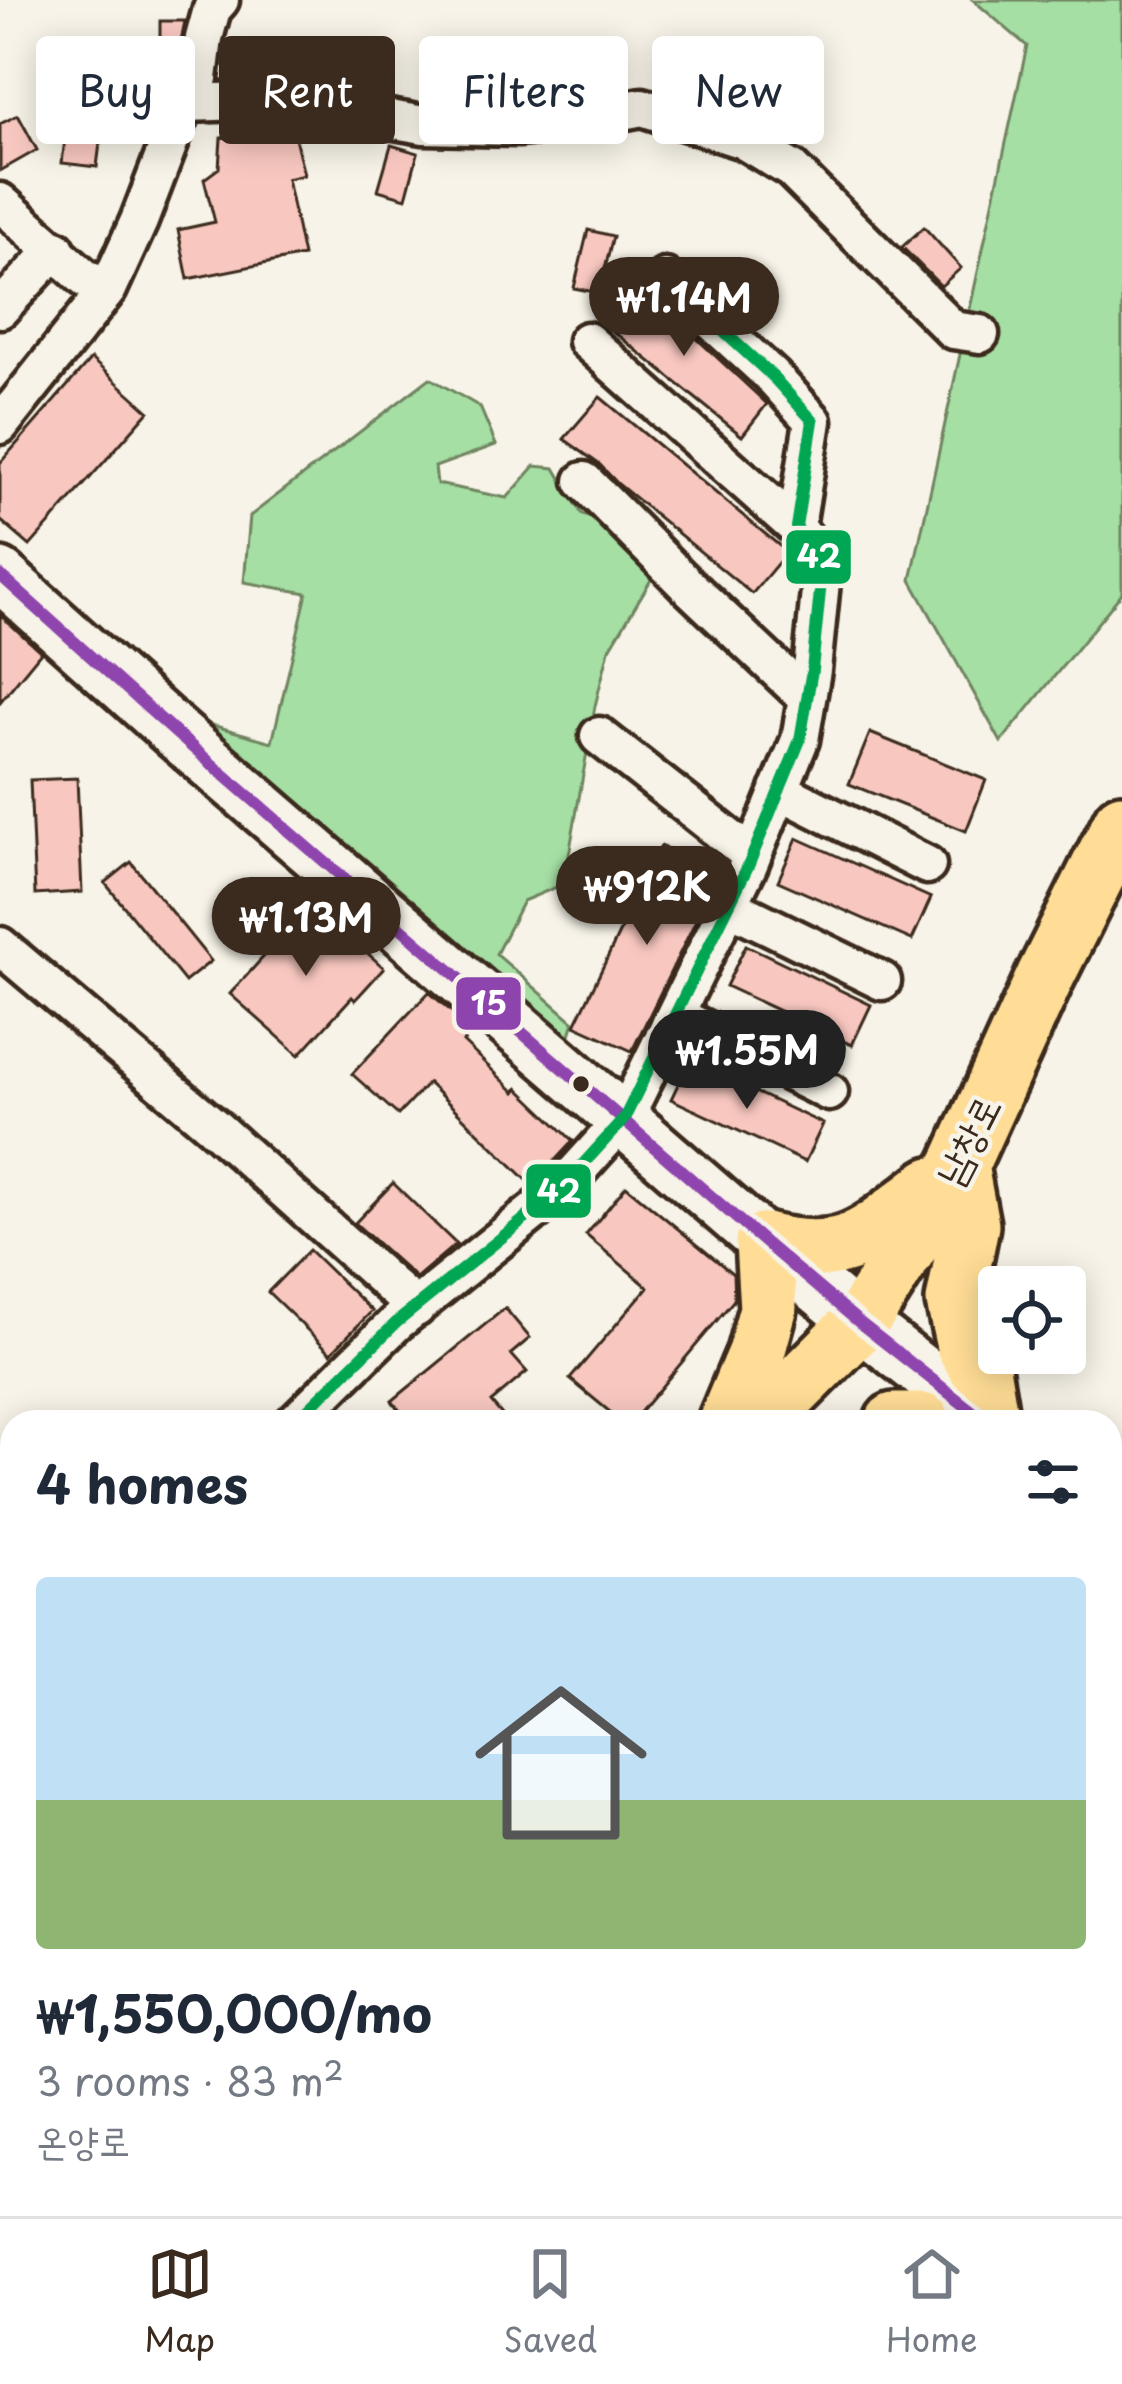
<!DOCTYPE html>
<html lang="en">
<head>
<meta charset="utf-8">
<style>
  body { margin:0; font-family:"Playpen Sans","Poor Story",sans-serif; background:#f6f6f7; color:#1f2937; height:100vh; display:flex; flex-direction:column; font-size:45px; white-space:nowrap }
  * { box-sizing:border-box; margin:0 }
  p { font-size:39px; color:#747a83 }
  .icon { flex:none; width:66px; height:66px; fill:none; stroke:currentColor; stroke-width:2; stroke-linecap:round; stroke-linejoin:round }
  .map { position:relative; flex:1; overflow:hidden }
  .drawer { position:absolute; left:0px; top:1410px; width:1122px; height:807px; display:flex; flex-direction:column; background:#fff; border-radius:36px 36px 0 0; box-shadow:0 6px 30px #0003 }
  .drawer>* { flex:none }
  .banner { position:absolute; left:36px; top:36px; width:1050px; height:108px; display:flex; gap:24px }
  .buttons { position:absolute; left:978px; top:1266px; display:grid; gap:24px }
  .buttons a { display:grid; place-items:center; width:108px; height:108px; border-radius:12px; background:#fff; box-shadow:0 6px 30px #0003; font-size:60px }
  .price { position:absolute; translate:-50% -102px; padding:0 27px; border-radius:42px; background:#3b2a1e; color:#fff; font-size:39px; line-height:78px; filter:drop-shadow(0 3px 6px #0008) }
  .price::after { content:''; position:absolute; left:50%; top:72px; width:36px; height:27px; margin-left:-18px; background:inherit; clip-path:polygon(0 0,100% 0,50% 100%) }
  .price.selected { background:#222; color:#fff }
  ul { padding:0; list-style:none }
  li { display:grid; align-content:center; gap:24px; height:636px; padding:0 36px }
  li+li { border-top:3px solid #e0e1e3 }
  li span { display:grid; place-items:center; height:372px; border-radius:12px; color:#555 }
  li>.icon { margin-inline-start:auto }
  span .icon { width:216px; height:216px; fill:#fffc; stroke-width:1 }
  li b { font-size:51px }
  h2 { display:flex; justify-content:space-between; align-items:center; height:144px; padding:0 36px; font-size:51px }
  .tag { padding:0 42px; border-radius:12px; background:#fff; box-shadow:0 6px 30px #0003; font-size:42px; line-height:108px }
  .tag.selected { background:#3b2a1e; color:#fff }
  .dock { display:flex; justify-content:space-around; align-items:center; height:168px; border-top:3px solid #e0e1e3; background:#fff; font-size:33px; color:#747a83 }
  .dock a { display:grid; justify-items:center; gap:6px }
  .dock .selected { color:#3b2a1e }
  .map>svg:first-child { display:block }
  .green { fill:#a5dfa4; stroke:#708461; stroke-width:3 }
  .water { fill:#afd5f9; stroke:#8191a1; stroke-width:3 }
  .building { fill:#f8c8c0; stroke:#3b2a1e; stroke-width:3 }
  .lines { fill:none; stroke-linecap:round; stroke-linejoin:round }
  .lane-casing { stroke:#3b2a1e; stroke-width:27 }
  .street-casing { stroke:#3b2a1e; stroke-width:45 }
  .secondary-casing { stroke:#3b2a1e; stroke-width:60 }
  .primary-casing { stroke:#3b2a1e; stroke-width:66 }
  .lane { stroke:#f7f3e8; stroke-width:18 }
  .street { stroke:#f7f3e8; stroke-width:36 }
  .secondary { stroke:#f7f3e8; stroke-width:51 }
  .primary { stroke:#ffdd96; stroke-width:57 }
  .secondary-bridge-casing { stroke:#3b2a1e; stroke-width:60; stroke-linecap:butt }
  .secondary-bridge { stroke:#f7f3e8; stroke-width:51 }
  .bus-1-casing { stroke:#f7f3e8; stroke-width:21 }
  .bus-2-casing { stroke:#f7f3e8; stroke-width:21 }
  .bus-1 { stroke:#8e44ad; stroke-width:12 }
  .bus-2 { stroke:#00a651; stroke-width:12 }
  .bus-dot { fill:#3b2a1e; stroke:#f7f3e8; stroke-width:4.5 }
  .labels { text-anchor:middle; stroke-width:9; stroke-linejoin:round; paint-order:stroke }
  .street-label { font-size:39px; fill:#3b2a1e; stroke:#f7f3e8 }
  .line-badge { stroke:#f7f3e8; stroke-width:4.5 }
  .badge-label { font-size:33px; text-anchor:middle; font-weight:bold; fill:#fff }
</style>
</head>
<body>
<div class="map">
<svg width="1122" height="2216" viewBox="0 0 1122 2216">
  <rect width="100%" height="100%" fill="#f7f3e8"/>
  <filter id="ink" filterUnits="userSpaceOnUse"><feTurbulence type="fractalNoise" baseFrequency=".00833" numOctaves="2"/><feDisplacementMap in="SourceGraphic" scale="24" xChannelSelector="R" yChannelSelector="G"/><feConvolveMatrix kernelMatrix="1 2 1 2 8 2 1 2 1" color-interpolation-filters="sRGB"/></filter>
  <g filter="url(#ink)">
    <path class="green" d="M 973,0 L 1122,0 L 1122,593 L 1001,742 L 911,580 L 1027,46 Z
      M 430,378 L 480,407 L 496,445 L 435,467 L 437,484 L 507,498 L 535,466 L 555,468 L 582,514 L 644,536 L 661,563 L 609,650 L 595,706 L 564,884 L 523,901 L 496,954 L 574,1022 L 561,1064 L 201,722 L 272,742 L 307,593 L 244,582 L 250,516 Z"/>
    <path class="water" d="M 1122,1487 L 1122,1740 L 1110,1770 L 1110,1522 Z
      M 866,2205 L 1033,2205 L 1026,2216 L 858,2216 Z"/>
    <path class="building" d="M 160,21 L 185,21 L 174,78 L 160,78 Z
      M 71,54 L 103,77 L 84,103 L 52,80 Z
      M 18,115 L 37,150 L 0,171 L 0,124 Z
      M 68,116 L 103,119 L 97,167 L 62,163 Z
      M 282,124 L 292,125 L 304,175 L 287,179 L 303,256 L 188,279 L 178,230 L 215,222 L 204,179 L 219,168 L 221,138 Z
      M 391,145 L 418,153 L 406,198 L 378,190 Z
      M 924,227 L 961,268 L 941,286 L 902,247 Z
      M 588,230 L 613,236 L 599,293 L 574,288 Z
      M 640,279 L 650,295 L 767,404 L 742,436 L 604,324 Z
      M 91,359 L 149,411 L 30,546 L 0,520 L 0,463 Z
      M 600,397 L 787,552 L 752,594 L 618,484 L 600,465 L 564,439 Z
      M 0,615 L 41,652 L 0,702 Z
      M 870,733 L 986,780 L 966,831 L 849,784 Z
      M 77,778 L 82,892 L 35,895 L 30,780 Z
      M 797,838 L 931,898 L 912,940 L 778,881 Z
      M 661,846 L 719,873 L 632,1051 L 575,1025 Z
      M 131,862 L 211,961 L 185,982 L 105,883 Z
      M 312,903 L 384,968 L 355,1000 L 352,997 L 299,1055 L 230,994 Z
      M 746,945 L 871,1005 L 852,1045 L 726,986 Z
      M 429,992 L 473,1030 L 463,1042 L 515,1092 L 518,1088 L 573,1141 L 532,1185 L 428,1083 L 398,1115 L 352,1074 Z
      M 689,1061 L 823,1124 L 805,1162 L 671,1099 Z
      M 393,1183 L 456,1244 L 416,1278 L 355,1223 Z
      M 626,1186 L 733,1274 L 734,1300 L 632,1422 L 622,1422 L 570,1379 L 648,1287 L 586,1235 Z
      M 309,1250 L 372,1311 L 331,1353 L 268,1292 Z
      M 505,1308 L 530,1338 L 511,1354 L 527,1372 L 491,1402 L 508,1422 L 409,1422 L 392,1401 Z"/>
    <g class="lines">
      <defs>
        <path id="lane" d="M 824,2216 L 834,2205"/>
        <path id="street" d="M 186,103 L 277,100 L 424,125 L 520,127 L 566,122 L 642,107 L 743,140 L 791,169 L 953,330 L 980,334
          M 0,202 L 86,279 L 108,289
          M 0,309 L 56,249
          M 587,341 L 796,527
          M 0,425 L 108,289 L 139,221 L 177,122 L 199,78 L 204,38 L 212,9 L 220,0
          M 584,481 L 686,584 L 807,698
          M 599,736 L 752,856
          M 779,790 L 927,865
          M 729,906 L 882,981
          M 0,946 L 213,1126 L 416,1308
          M 675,1015 L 829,1092
          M 295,1422 L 397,1322 L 557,1193 L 624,1119 L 749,864 L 800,740 L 812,670 L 823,562 L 796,527 L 813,421 L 772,376 L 665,278
          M 0,1976 L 12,1970"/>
        <path id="secondary" d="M 0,575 L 177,734 L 764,1242 L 860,1323 L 986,1422"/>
        <path id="primary" d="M 959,1166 L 970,1225 L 955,1301 L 965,1346 L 982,1374 L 990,1422
          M 727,1422 L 756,1353 L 768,1309 L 764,1242 C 849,1263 868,1234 932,1186
          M 761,1422 L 860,1323 L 959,1166 L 1045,977 L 1122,823
          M 894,1422 L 922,1422
          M 0,2118 L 12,2108"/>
      </defs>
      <use href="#lane" class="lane-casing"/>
      <use href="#street" class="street-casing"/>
      <use href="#secondary" class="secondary-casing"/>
      <use href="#primary" class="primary-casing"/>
      <use href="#lane" class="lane"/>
      <use href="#street" class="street"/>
      <use href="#secondary" class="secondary"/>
      <use href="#primary" class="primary"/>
      <defs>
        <path id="secondary-bridge" d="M 1110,1528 L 1122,1539"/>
      </defs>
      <use href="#secondary-bridge" class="secondary-bridge-casing"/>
      <use href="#secondary-bridge" class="secondary-bridge"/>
      <defs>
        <path id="bus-1" d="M 0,575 L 177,734 L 764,1242 L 860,1323 L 986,1422"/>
        <path id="bus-2" d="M 295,1422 L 397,1322 L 557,1193 L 624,1119 L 749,864 L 800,740 L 812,670 L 823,562 L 796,527 L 813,421 L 772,376 L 665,278"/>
      </defs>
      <use href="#bus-1" class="bus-1-casing"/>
      <use href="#bus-2" class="bus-2-casing"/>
      <use href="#bus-1" class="bus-1"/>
      <use href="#bus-2" class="bus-2"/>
    </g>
  </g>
  <circle class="bus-dot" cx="581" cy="1084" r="10"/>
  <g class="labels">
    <g class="street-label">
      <text transform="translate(968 1140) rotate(-63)" y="14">남창로</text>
    </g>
  </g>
  <g class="line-badge">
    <rect x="784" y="528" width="69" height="58" rx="12" fill="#00a651"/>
    <rect x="454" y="975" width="69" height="57" rx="12" fill="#8e44ad"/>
    <rect x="524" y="1162" width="69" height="58" rx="12" fill="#00a651"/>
  </g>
  <g class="badge-label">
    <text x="819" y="568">42</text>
    <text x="489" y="1015">15</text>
    <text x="559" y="1203">42</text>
  </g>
</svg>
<div class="buttons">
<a><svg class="icon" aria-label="locate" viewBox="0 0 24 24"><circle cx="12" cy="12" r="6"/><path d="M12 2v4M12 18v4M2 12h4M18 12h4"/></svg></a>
</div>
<b class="price" style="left:684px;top:359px">₩1.14M</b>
<b class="price" style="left:647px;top:948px">₩912K</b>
<b class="price" style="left:306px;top:979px">₩1.13M</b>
<b class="price selected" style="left:747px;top:1112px">₩1.55M</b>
<div class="banner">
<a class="tag">Buy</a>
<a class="tag selected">Rent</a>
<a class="tag">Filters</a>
<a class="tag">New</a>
</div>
<section class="drawer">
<h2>4 homes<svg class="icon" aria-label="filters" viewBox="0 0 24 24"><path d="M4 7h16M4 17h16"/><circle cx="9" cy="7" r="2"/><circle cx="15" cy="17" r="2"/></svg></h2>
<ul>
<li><span style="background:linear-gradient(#bfe0f5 60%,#8fb573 0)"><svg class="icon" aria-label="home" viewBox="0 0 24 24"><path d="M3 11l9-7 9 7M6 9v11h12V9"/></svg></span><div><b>₩1,550,000/mo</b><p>3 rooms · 83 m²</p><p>온양로</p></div></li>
</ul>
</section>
</div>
<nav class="dock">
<a class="selected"><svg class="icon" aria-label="map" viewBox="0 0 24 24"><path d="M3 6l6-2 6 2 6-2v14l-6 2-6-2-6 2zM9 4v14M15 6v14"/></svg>Map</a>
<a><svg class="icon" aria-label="saved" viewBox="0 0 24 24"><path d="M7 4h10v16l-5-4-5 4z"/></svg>Saved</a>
<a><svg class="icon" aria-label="home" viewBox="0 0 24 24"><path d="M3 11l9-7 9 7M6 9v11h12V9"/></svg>Home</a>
</nav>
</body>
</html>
